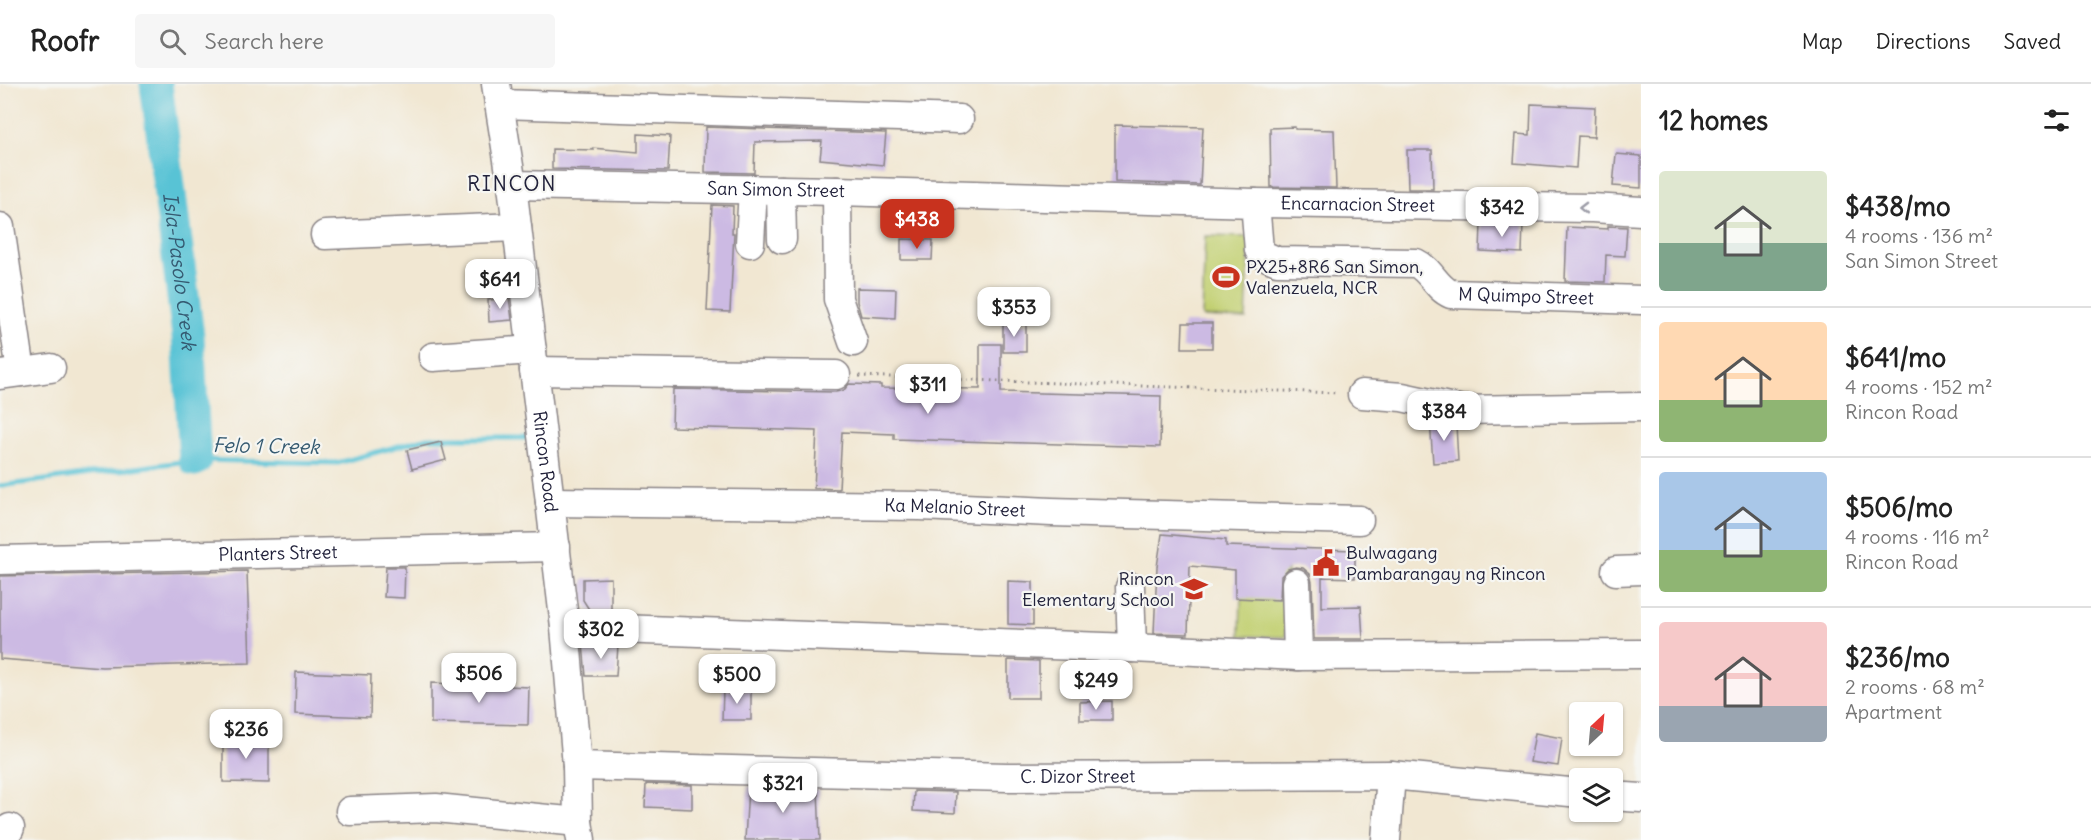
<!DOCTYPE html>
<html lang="en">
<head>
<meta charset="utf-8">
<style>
  body { margin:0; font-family:Delius,sans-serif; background:#f6f6f6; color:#222; height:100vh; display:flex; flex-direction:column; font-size:22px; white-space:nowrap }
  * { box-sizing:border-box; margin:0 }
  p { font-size:20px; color:#767676 }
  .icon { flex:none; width:33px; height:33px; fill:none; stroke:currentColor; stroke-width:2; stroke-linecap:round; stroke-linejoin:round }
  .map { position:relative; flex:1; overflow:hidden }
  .drawer { display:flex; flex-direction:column; background:#fff; width:450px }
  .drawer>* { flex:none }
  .needle { width:39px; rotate:26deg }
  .controls { position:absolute; left:1569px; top:618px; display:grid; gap:12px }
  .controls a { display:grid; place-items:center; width:54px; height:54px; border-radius:6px; background:#fff; box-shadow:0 2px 4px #0004; font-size:30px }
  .price { position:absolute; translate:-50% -51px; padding:0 14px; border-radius:12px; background:#fff; color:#222; font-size:20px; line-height:39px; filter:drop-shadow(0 2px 3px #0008) }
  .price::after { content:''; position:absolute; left:50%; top:36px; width:18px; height:14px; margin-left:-9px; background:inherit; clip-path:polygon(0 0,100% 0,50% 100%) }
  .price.current { background:#c8321e; color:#fff }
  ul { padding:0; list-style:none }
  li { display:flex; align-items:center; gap:18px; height:150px; padding:0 18px }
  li+li { border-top:2px solid #e0e0e0 }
  li span { display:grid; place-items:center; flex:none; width:168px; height:120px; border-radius:6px; color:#555 }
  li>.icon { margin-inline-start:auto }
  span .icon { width:72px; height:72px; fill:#fffc; stroke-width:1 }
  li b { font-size:26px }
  h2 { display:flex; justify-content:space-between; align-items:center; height:72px; padding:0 18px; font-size:26px }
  header { display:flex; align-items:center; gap:36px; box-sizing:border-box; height:84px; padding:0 30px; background:#fff; border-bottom:2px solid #e0e0e0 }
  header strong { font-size:28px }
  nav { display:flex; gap:33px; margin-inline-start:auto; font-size:21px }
  .search { width:420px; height:54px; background:#f6f6f6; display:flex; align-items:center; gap:15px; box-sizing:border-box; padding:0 21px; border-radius:6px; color:#767676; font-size:22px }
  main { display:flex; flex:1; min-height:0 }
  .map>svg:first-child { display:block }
  .grass { fill:#c2d072; stroke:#727956; stroke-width:1.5 }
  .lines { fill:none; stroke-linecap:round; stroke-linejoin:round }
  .stream { stroke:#59c3d5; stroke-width:5 }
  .river { stroke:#59c3d5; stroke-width:33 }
  .building { fill:#ccbae3 }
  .minor-casing { stroke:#8a8486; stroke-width:31 }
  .path { stroke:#8a8486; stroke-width:3; stroke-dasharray:1.5 4.5; stroke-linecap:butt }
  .minor { stroke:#fff; stroke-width:28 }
  .oneway { stroke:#9c9ca7 }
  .labels { text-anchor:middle; stroke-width:4.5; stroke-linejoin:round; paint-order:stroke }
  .street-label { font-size:18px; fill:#22223b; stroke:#f6f6f2 }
  .poi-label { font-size:18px; fill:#22223b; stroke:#f6f6f2; text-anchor:start }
  .water-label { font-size:20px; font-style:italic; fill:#355a71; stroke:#f6f6f2 }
  .quarter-label { font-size:21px; letter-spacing:1.5px; fill:#22223b; stroke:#f6f6f2 }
</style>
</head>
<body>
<header>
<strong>Roofr</strong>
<div class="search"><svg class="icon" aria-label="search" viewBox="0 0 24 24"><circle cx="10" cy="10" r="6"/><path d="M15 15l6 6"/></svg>Search here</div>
<nav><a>Map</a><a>Directions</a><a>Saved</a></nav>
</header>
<main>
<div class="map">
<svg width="1641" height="756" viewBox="0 0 1641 756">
  <rect width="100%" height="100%" fill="#f6f6f2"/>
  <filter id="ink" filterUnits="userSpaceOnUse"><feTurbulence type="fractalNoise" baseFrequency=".0167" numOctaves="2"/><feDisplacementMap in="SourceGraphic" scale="12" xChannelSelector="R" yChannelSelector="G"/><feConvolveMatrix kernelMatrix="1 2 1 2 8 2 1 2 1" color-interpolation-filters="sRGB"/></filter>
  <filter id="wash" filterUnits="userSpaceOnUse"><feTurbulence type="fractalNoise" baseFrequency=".008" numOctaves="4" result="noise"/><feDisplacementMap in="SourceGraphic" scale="24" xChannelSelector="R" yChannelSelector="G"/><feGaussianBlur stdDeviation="1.35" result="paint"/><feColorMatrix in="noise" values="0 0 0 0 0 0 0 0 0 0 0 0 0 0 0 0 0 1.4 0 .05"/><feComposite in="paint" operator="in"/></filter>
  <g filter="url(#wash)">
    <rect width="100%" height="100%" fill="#f1e7d2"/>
    <path class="grass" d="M 1205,152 L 1250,153 L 1246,235 L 1202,233 Z
      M 1242,467 L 1287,468 L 1286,553 L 1240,552 Z"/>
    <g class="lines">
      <path class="stream" d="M 0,402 L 195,376 L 338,379 L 427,354 L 530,354"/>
      <path class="river" id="s1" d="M 156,0 L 188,252 L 195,376"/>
    </g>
    <g id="blocks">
      <path class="building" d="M 1531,20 L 1595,23 L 1594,53 L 1578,52 L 1576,84 L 1514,79 L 1516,50 L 1530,51 Z
        M 1115,41 L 1203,43 L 1200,101 L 1115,98 Z
        M 706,43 L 886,49 L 883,81 L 820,75 L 822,57 L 755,58 L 754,89 L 705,88 Z
        M 1295,43 L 1295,45 L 1334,46 L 1336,104 L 1271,103 L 1270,44 Z
        M 638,50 L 670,52 L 668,87 L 552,85 L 552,65 L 594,66 L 593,64 L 638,68 Z
        M 1407,66 L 1432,66 L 1433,105 L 1408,105 Z
        M 1616,70 L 1641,72 L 1641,104 L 1613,102 Z
        M 712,121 L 733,122 L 732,149 L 734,149 L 730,228 L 707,227 Z
        M 1481,139 L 1523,139 L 1522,169 L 1480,167 Z
        M 1608,142 L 1627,143 L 1625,172 L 1606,171 L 1605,198 L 1565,197 L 1567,143 L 1608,145 Z
        M 901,155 L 933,156 L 932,176 L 901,176 Z
        M 857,204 L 896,205 L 895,234 L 861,232 L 857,218 Z
        M 509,214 L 512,236 L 489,238 L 488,216 Z
        M 1183,239 L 1212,239 L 1212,264 L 1182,264 Z
        M 1003,240 L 1026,240 L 1026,268 L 1003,268 Z
        M 980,260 L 1001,260 L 1001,308 L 1161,312 L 1160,363 L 894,355 L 894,350 L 842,348 L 839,405 L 814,404 L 817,347 L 672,343 L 673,305 L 836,308 L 844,306 L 849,300 L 881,301 L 881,304 L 980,305 Z
        M 1430,336 L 1456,341 L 1458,377 L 1433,379 Z
        M 441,358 L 446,376 L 412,385 L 407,366 Z
        M 1162,450 L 1226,456 L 1226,462 L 1355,466 L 1355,494 L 1322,493 L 1322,523 L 1361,522 L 1363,555 L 1314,555 L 1312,498 L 1310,490 L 1303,484 L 1296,483 L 1288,485 L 1281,492 L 1280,516 L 1235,514 L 1235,486 L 1190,482 L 1188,550 L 1154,549 L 1157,483 Z
        M 386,483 L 405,483 L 404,514 L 384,513 Z
        M 247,487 L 250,579 L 102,583 L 0,575 L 0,492 Z
        M 611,494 L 611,528 L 590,527 L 583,516 L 583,495 Z
        M 1008,497 L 1033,498 L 1033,541 L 1008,540 Z
        M 583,560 L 618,561 L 616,592 L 586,592 Z
        M 1008,576 L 1039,577 L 1039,614 L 1008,614 Z
        M 296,588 L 371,591 L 370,633 L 295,630 Z
        M 431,599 L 529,603 L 528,641 L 431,639 Z
        M 723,606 L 751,606 L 751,636 L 722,636 Z
        M 1112,617 L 1112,636 L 1080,636 L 1080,618 Z
        M 1535,649 L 1562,654 L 1558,682 L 1530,678 Z
        M 223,654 L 269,655 L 269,699 L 223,698 Z
        M 646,700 L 692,701 L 692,725 L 645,723 Z
        M 748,703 L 818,705 L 820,756 L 745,756 Z
        M 914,707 L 956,708 L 955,729 L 913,727 Z"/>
    </g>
  </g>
  <g filter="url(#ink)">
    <use href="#blocks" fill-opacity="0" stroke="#8a8486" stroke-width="1.5"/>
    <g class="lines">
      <defs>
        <g id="minor">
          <path id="s2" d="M 496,0 L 512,101 L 565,543 L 577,682 L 578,738 L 581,756"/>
          <path d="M 499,20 L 959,35"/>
          <path id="s3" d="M 512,101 L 837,107 L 1255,119 L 1592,124 L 1641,127"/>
          <path d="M 781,106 L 782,155"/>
          <path d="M 837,107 L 838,215 L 853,258"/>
          <path id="s4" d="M 1255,119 L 1259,166 L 1263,171 L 1277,177 L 1416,179 C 1431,186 1436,204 1451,210 L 1641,216"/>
          <path d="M 0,143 L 21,288"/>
          <path d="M 325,151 L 517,143"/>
          <path d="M 750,159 L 753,105"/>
          <path d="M 433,273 L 532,266"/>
          <path d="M 534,287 L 836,291"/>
          <path d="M 0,291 L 51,284"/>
          <path d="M 1362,310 L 1402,313 L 1463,326 L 1641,323"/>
          <path id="s5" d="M 550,418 L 920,422 L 1051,428 L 1359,436"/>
          <path id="s6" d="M 0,476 L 556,463"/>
          <path d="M 1616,487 L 1641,486"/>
          <path d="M 1296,499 L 1298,572"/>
          <path d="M 1130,503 L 1132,564"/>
          <path d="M 565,543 L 1132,564 L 1298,572 L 1641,570"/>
          <path id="s7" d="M 577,682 L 1007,693 L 1391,691 L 1580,709"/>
          <path d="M 1612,712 L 1641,714"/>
          <path d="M 350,727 L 436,724 L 578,738"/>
          <path d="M 4,756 L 10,744"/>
          <path d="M 1386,756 L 1391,691"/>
        </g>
      </defs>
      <use href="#minor" class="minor-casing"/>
      <path class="path" d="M 859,292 L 1338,309"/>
      <use href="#minor" class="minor"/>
    </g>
    <defs><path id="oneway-chevron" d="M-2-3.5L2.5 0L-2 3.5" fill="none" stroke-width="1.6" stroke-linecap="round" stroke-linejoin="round" transform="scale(1.5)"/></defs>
    <use class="oneway" href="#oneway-chevron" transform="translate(1583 124) rotate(-179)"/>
  </g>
  <defs>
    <symbol id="stadium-bare" viewBox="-9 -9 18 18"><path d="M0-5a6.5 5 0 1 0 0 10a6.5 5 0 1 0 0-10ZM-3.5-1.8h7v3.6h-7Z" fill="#c8321e" stroke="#f6f6f2" stroke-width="2.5" paint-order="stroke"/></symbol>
    <symbol id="civic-bare" viewBox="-9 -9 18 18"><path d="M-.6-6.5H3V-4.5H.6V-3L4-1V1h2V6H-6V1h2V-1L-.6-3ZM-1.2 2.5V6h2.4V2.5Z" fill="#c8321e" stroke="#f6f6f2" stroke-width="2.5" paint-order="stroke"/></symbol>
    <symbol id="school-bare" viewBox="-9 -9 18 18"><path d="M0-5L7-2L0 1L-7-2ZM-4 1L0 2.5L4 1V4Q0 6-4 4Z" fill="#c8321e" stroke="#f6f6f2" stroke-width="2.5" paint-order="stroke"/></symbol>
  </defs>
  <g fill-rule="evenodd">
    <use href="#stadium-bare" x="1207" y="174" width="38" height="38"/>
    <use href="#civic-bare" x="1307" y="460" width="38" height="38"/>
    <use href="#school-bare" x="1175" y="486" width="38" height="38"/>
  </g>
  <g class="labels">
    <g class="street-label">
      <text dy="6" stroke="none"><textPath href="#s3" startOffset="264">San Simon Street</textPath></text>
      <text dy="6" stroke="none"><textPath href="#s3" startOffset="846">Encarnacion Street</textPath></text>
      <text dy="6" stroke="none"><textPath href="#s4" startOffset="330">M Quimpo Street</textPath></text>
      <text dy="6" stroke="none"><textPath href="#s2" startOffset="381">Rincon Road</textPath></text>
      <text dy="6" stroke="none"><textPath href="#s5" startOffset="405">Ka Melanio Street</textPath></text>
      <text dy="6" stroke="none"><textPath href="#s6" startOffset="278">Planters Street</textPath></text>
      <text dy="6" stroke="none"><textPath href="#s7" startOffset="501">C. Dizor Street</textPath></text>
    </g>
    <g class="poi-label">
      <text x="1246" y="189">PX25+8R6 San Simon,<tspan x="1246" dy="21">Valenzuela, NCR</tspan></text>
      <text x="1346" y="475">Bulwagang<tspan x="1346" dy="21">Pambarangay ng Rincon</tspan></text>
      <text x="1174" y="501" text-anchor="end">Rincon<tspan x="1174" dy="21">Elementary School</tspan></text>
    </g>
    <g class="water-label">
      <text dy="7" stroke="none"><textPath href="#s1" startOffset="189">Isla-Pasolo Creek</textPath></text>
      <text transform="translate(266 362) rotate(1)" y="7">Felo 1 Creek</text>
    </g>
    <g class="quarter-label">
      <text x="512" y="107">RINCON</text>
    </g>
  </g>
</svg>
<div class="controls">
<a><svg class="needle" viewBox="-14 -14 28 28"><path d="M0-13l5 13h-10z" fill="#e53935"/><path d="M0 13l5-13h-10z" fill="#767676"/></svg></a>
<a><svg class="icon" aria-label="layers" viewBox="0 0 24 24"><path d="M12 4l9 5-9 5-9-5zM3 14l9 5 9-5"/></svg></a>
</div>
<b class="price" style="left:1502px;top:154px">$342</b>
<b class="price current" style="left:917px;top:166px">$438</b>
<b class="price" style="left:500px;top:226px">$641</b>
<b class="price" style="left:1014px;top:254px">$353</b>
<b class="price" style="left:928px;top:331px">$311</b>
<b class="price" style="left:1444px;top:358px">$384</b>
<b class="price" style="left:601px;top:576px">$302</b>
<b class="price" style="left:479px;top:620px">$506</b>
<b class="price" style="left:737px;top:621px">$500</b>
<b class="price" style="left:1096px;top:627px">$249</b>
<b class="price" style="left:246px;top:676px">$236</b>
<b class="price" style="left:783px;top:730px">$321</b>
</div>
<section class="drawer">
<h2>12 homes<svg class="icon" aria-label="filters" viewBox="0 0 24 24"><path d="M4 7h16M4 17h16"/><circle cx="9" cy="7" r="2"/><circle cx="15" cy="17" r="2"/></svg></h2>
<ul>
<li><span style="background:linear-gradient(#dfe7d0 60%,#7fa58c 0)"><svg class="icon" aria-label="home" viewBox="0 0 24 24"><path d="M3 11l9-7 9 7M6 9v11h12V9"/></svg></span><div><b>$438/mo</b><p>4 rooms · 136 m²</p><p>San Simon Street</p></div></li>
<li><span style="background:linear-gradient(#ffd9b3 65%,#8fb573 0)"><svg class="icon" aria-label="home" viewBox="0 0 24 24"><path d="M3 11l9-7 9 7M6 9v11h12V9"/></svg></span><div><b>$641/mo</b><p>4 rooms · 152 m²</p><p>Rincon Road</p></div></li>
<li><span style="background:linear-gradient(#a9c7e8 65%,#8fb573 0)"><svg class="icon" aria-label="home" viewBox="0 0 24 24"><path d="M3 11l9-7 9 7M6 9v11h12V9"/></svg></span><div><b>$506/mo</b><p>4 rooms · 116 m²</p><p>Rincon Road</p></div></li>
<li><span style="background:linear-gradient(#f6c9c9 70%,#9aa5b1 0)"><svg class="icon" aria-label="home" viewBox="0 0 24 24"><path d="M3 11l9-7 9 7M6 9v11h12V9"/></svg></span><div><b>$236/mo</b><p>2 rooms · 68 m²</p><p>Apartment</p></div></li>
</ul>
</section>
</main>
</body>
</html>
